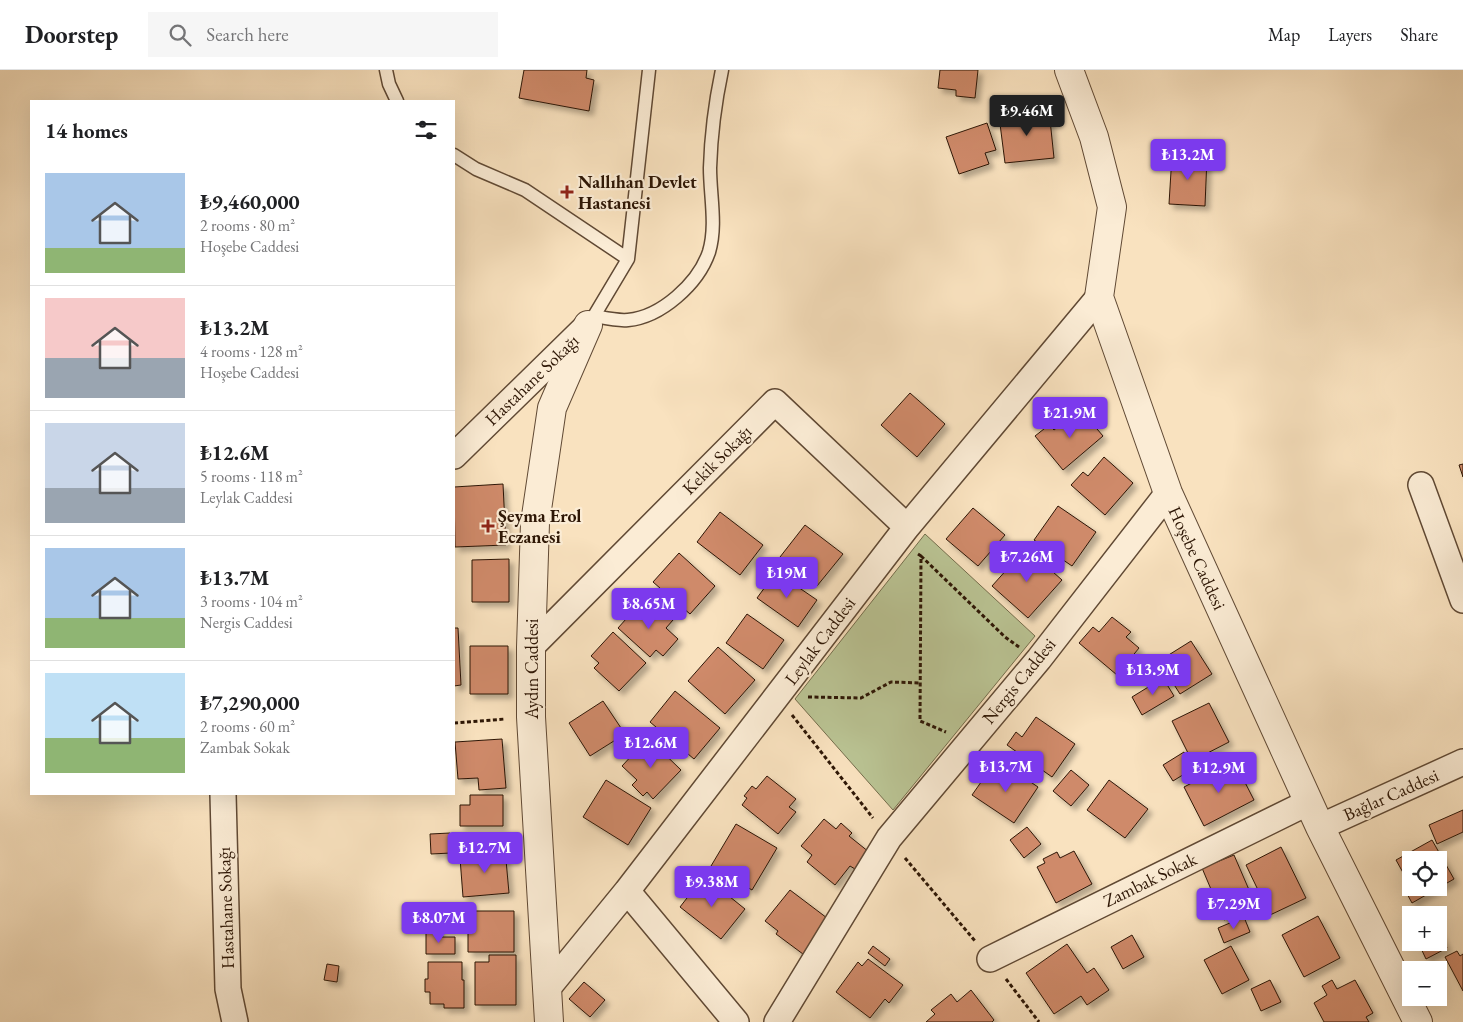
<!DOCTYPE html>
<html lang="en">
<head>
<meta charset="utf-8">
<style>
  body { margin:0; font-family:"EB Garamond",serif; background:#f6f6f6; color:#202124; height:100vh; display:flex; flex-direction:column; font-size:19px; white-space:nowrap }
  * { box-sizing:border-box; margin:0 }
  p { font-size:16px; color:#757577 }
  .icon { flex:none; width:28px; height:28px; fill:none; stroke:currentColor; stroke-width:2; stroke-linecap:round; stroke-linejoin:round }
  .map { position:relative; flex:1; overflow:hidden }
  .panel { position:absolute; left:30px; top:30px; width:425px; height:695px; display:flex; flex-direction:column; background:#fff; border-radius:0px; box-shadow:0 5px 20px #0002 }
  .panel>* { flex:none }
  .buttons { position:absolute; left:1402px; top:781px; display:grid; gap:10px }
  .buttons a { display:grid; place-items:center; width:45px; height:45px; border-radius:0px; background:#fff; box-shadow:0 5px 20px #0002; font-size:25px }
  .price { position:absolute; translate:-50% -42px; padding:0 11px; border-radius:5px; background:#7c3aed; color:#fff; font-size:16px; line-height:32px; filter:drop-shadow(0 1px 2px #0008) }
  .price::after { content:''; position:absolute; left:50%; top:30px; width:15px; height:11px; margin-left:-8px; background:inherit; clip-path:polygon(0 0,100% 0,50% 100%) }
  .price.selected { background:#222; color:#fff }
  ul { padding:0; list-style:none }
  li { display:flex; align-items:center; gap:15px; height:125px; padding:0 15px }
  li+li { border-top:1px solid #e0e0e0 }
  li span { display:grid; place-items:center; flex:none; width:140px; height:100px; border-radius:0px; color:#555 }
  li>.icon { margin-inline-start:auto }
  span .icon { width:60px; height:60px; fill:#fffc; stroke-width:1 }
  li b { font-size:21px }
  h2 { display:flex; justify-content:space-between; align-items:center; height:60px; padding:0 15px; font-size:21px }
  header { display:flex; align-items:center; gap:30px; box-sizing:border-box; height:70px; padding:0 25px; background:#fff; border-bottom:1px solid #e0e0e0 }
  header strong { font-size:24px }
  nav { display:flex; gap:28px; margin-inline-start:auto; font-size:18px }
  .search { width:350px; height:45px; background:#f6f6f6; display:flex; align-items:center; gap:12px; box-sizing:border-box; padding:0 18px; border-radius:0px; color:#757577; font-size:19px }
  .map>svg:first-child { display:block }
  .green { fill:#bac494; stroke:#746d4c }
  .building { fill:#cf8a6b; stroke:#2d1605; fill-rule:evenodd; filter:url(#shadow) }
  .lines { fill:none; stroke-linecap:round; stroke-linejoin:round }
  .service-casing { stroke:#604934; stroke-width:15 }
  .minor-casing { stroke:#604934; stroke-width:28 }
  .tertiary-casing { stroke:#604934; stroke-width:30 }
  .path { stroke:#2d1605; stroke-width:3; stroke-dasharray:4 2.5; stroke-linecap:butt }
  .service { stroke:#fbecd5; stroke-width:12 }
  .minor { stroke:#fbecd5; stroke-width:25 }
  .tertiary { stroke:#fbecd5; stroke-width:28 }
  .poi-dot { fill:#8f2418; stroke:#fbecd5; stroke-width:2 }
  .labels { text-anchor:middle; stroke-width:4.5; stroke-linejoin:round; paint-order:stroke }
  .poi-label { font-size:18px; font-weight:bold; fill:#2d1605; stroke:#fbecd5; text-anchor:start }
  .street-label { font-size:18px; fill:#2d1605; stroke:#fbecd5 }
</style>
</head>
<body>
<header>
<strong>Doorstep</strong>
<div class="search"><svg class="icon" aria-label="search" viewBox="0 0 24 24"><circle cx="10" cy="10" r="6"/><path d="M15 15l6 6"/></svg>Search here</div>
<nav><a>Map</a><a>Layers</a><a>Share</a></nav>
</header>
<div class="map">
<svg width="1463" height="952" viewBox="0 0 1463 952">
  <defs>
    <filter id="shadow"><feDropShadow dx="4.5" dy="4.5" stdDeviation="2.5" flood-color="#0004"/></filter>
  </defs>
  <rect width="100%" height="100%" fill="#f9e2bf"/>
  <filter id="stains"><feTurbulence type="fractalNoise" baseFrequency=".004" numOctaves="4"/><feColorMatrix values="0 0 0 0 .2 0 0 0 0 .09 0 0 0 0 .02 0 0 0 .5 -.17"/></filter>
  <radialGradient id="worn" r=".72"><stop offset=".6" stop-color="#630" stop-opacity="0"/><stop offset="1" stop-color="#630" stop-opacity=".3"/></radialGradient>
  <path class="green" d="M 925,464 L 1035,566 L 893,740 L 795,629 Z"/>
  <path class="building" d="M 524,0 L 587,0 L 586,8 L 594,10 L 589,41 L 519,28 Z
    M 940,0 L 978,0 L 975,28 L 956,26 L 956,20 L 938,18 Z
    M 1049,40 L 1054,88 L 1005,93 L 999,46 Z
    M 987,53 L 996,80 L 985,83 L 989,94 L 959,104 L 946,67 Z
    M 1172,85 L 1207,87 L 1205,136 L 1169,134 Z
    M 910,323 L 945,354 L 917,387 L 881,355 Z
    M 1080,339 L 1103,366 L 1063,400 L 1035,366 L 1049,355 L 1054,360 Z
    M 1104,387 L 1133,413 L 1105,445 L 1071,415 L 1083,402 L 1088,406 Z
    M 1463,394 L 1463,407 L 1459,395 Z
    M 503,414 L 506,475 L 455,477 L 454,417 Z
    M 1058,436 L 1096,462 L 1072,496 L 1034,470 Z
    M 973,438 L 1005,465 L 978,496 L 946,469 Z
    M 720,442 L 763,475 L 740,505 L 697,472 Z
    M 805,455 L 843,484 L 817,516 L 780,487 Z
    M 1026,478 L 1062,510 L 1028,548 L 992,516 Z
    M 679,483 L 715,516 L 690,544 L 653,512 Z
    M 509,489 L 509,532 L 472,532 L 472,490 Z
    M 776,502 L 817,530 L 798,557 L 757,528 Z
    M 642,531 L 652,540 L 656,535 L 673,550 L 666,558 L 678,569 L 663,586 L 656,580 L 650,587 L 618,558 Z
    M 747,544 L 784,570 L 763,599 L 726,573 Z
    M 1112,547 L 1131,562 L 1126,567 L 1139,578 L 1117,605 L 1079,573 L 1093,557 L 1099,562 Z
    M 454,558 L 458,558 L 461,615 L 454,616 Z
    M 613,562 L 646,593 L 619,621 L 594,598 L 599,593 L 591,586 Z
    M 1191,571 L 1212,604 L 1180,624 L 1159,591 Z
    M 470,576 L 508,576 L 508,624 L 470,624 Z
    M 718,577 L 755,610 L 725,644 L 688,611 Z
    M 1163,608 L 1174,626 L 1142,645 L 1132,627 Z
    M 675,621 L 720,658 L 694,689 L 650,652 Z
    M 603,631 L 625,664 L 590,686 L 569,653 Z
    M 1209,633 L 1229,672 L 1192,691 L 1172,651 Z
    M 1036,647 L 1075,674 L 1052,707 L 1007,675 L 1016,662 L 1022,667 Z
    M 648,668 L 681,700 L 653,729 L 647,722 L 643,726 L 632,715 L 637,710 L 622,696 Z
    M 502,669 L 506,718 L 479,720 L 478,708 L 458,709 L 455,672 Z
    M 1184,682 L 1194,698 L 1173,711 L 1163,695 Z
    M 1234,691 L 1254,730 L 1204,756 L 1184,717 Z
    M 1004,694 L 1038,717 L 1014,753 L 972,725 L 986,705 L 993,709 Z
    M 1071,700 L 1089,715 L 1071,736 L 1053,721 Z
    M 767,706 L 796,729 L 789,737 L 796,742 L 778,764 L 742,735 L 747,728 L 744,726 L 752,716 L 756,719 Z
    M 606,710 L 651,738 L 628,775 L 583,747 Z
    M 1109,710 L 1148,739 L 1125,768 L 1087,740 Z
    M 470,725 L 503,725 L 503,756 L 460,756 L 460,735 L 470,735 Z
    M 1463,740 L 1463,762 L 1437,774 L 1429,755 Z
    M 824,749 L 836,759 L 841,753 L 852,763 L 849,766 L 869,782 L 855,799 L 850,796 L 835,815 L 807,792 L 812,785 L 801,776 Z
    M 736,754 L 777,778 L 752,820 L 711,796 Z
    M 1027,757 L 1041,774 L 1024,788 L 1010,770 Z
    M 450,763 L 451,783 L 431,784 L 430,764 Z
    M 1432,770 L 1454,809 L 1412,833 L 1405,820 L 1411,817 L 1396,790 ZM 1411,790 L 1439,790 L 1439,818 L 1411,818 Z
    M 1281,777 L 1306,828 L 1270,845 L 1246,795 Z
    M 505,779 L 509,823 L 463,827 L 460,788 L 482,786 L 482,781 Z
    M 1074,781 L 1092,814 L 1056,833 L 1037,797 L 1045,793 L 1043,789 L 1057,782 L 1060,788 Z
    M 1234,785 L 1256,836 L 1224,850 L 1202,798 Z
    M 704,806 L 745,839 L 721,869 L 680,837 Z
    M 790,820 L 827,848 L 820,857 L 827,862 L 807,887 L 776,864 L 778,861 L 765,851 Z
    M 1427,839 L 1430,845 L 1414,845 Z
    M 468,841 L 514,841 L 514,882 L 468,882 Z
    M 1318,846 L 1340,888 L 1304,907 L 1282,865 Z
    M 1411,846 L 1411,858 L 1406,849 Z
    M 1244,847 L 1250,862 L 1224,873 L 1218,858 Z
    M 426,860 L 438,860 L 438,867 L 455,867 L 455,884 L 426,884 Z
    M 1439,861 L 1447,878 L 1426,889 L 1418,872 L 1439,872 Z
    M 1132,865 L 1144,887 L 1123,899 L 1111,877 Z
    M 1067,874 L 1087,903 L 1094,898 L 1109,920 L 1087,935 L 1081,926 L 1054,944 L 1026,903 Z
    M 873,876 L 890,889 L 885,896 L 868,883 Z
    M 1231,876 L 1249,910 L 1222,924 L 1204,890 Z
    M 1457,881 L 1460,886 L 1463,884 L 1463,921 L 1445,887 Z
    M 489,885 L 516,885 L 516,935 L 475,935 L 475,892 L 489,892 Z
    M 868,889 L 903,915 L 889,933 L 885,929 L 870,948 L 836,922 L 858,892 L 862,896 Z
    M 428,892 L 462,892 L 462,910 L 464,910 L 464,938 L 444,938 L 444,934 L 430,934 L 430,922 L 425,922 L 425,909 L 428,909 Z
    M 327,894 L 339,896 L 337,912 L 324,910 Z
    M 1270,910 L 1281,932 L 1261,941 L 1251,919 Z
    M 1332,910 L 1337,919 L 1355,910 L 1373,943 L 1366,947 L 1369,952 L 1324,952 L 1314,933 L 1327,925 L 1322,916 Z
    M 584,912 L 605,930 L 590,947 L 569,929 Z
    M 971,920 L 994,950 L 992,952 L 926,952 L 935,944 L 931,940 L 951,924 L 957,932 Z"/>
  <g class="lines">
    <defs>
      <path id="service" d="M 386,0 L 389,14 L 397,31
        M 454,85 L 476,99 L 525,120 L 628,189
        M 594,246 C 605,248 616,251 628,250 C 661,247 698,214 709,182 C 717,155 710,126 710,98 C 711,65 715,33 722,0
        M 591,251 L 628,189 L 649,0"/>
      <path id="minor" d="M 454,386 L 586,257
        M 1421,415 L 1463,530
        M 531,577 L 775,332 L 907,457
        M 223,724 L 228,919 L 235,952
        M 1320,757 L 1463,692
        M 627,821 L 736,952
        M 990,889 L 1309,732
        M 547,919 L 627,821 L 907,457 L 1099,227
        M 777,952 L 889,768 L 1039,589 L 1168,423"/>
      <path id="tertiary" d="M 1069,0 L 1094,67 L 1112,137 L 1099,227 L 1168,423 L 1320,757 L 1418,952
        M 549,952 L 531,647 L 531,577 L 535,453 L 552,338 L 588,255"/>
    </defs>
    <use href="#service" class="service-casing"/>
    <use href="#minor" class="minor-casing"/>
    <use href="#tertiary" class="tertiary-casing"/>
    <path class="path" d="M 918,484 L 921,486 L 920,651 L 946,662
      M 921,486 L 1005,567 L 1019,577
      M 808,627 L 861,628 L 891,612 L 921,613
      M 792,645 L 873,748
      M 454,653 L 505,649
      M 905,788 L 975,871
      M 1006,909 L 1039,952"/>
    <use href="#service" class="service"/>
    <use href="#minor" class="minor"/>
    <use href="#tertiary" class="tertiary"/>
  </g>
  <g class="poi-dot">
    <path d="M564.5 114.5h5v5h5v5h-5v5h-5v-5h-5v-5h5z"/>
    <path d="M485.5 448.5h5v5h5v5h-5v5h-5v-5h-5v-5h5z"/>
  </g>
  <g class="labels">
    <g class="poi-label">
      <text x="578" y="118">Nallıhan Devlet<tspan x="578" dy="21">Hastanesi</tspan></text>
      <text x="498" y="452">Şeyma Erol<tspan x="498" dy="21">Eczanesi</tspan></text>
    </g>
    <g class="street-label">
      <text transform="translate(532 310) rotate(-44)" y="6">Hastahane Sokağı</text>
      <text transform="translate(717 390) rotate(-45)" y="6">Kekik Sokağı</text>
      <text transform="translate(1197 488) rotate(65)" y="6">Hoşebe Caddesi</text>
      <text transform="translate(820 571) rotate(-53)" y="6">Leylak Caddesi</text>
      <text transform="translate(532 599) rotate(-90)" y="6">Aydın Caddesi</text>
      <text transform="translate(1019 611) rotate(-51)" y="6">Nergis Caddesi</text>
      <text transform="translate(1391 725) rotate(-24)" y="6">Bağlar Caddesi</text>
      <text transform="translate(1150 810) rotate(-26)" y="6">Zambak Sokak</text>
      <text transform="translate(226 838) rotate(-92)" y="6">Hastahane Sokağı</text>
    </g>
  </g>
  <rect width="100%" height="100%" filter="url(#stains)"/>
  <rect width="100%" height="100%" fill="url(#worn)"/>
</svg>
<div class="buttons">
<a><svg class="icon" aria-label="locate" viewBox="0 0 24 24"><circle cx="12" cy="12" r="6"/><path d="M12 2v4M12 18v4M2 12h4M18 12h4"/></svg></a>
<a>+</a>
<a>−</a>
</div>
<b class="price selected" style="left:1027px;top:67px">₺9.46M</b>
<b class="price" style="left:1188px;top:111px">₺13.2M</b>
<b class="price" style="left:1070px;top:369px">₺21.9M</b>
<b class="price" style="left:1027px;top:513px">₺7.26M</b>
<b class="price" style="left:787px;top:529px">₺19M</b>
<b class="price" style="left:649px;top:560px">₺8.65M</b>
<b class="price" style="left:1153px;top:626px">₺13.9M</b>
<b class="price" style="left:651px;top:699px">₺12.6M</b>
<b class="price" style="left:1006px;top:723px">₺13.7M</b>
<b class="price" style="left:1219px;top:724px">₺12.9M</b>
<b class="price" style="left:485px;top:804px">₺12.7M</b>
<b class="price" style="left:712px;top:838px">₺9.38M</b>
<b class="price" style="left:1234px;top:860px">₺7.29M</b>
<b class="price" style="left:439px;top:874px">₺8.07M</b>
<section class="panel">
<h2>14 homes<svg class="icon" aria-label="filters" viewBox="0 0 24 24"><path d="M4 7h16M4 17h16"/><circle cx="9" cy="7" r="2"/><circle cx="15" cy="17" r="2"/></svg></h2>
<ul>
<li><span style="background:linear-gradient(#a9c7e8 75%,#8fb573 0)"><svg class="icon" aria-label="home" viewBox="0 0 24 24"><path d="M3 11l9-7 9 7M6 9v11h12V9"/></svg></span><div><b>₺9,460,000</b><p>2 rooms · 80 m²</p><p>Hoşebe Caddesi</p></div></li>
<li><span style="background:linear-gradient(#f6c9c9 60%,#9aa5b1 0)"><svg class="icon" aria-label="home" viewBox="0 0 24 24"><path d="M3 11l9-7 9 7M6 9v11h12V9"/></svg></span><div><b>₺13.2M</b><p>4 rooms · 128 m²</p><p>Hoşebe Caddesi</p></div></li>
<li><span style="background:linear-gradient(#c9d6e8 65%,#9aa5b1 0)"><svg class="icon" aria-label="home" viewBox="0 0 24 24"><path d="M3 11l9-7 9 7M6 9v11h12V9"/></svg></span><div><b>₺12.6M</b><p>5 rooms · 118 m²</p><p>Leylak Caddesi</p></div></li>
<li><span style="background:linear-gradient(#a9c7e8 70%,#8fb573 0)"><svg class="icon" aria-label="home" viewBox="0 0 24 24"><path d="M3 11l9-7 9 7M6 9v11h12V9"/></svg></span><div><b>₺13.7M</b><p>3 rooms · 104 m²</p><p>Nergis Caddesi</p></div></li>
<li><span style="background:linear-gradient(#bfe0f5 65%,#8fb573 0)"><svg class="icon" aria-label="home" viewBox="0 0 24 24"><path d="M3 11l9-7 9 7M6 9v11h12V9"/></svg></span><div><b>₺7,290,000</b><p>2 rooms · 60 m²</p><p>Zambak Sokak</p></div></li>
</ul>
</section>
</div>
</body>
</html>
